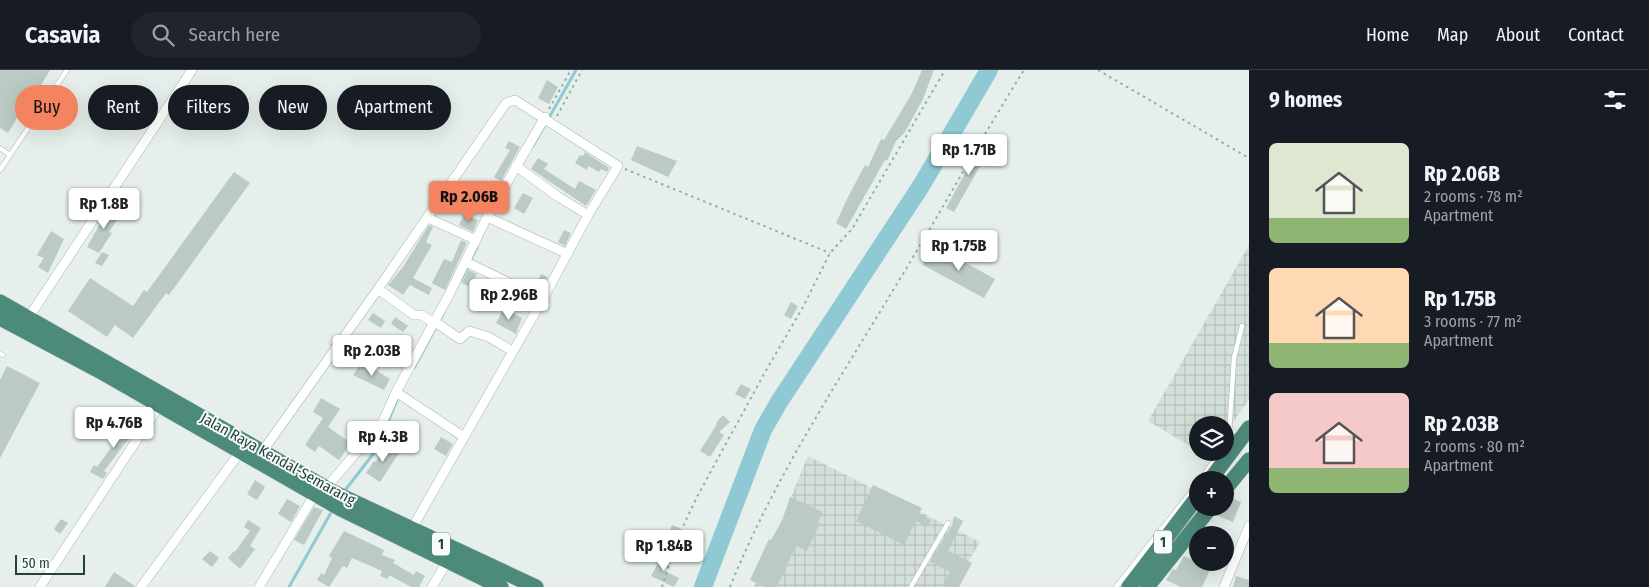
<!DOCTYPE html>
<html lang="en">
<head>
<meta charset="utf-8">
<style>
  body { margin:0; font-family:"Fira Sans Condensed",sans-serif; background:#20242c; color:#f1f3f6; height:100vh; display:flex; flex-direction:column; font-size:19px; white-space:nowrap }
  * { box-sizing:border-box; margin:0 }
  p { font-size:16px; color:#9ea1a6 }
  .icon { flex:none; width:28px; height:28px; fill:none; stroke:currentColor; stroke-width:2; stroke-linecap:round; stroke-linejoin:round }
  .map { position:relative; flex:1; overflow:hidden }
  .sheet { display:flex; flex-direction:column; background:#171b24; width:400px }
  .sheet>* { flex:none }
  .top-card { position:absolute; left:15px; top:15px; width:475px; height:45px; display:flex; gap:10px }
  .controls { position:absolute; left:1189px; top:346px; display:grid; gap:10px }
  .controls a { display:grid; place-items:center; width:45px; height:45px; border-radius:50%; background:#171b24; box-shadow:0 5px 20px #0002; font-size:25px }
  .scale { position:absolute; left:15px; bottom:12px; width:70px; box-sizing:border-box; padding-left:5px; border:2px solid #24423a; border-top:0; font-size:14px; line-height:18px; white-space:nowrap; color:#24423a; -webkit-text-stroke:4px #f7fbf9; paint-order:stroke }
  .price { position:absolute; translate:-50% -42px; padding:0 11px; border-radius:5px; background:#fff; color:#222; font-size:16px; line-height:32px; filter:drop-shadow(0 1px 2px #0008) }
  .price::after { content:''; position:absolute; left:50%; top:30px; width:15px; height:11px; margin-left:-8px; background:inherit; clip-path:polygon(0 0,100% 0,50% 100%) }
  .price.current { background:#f4845f; color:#111 }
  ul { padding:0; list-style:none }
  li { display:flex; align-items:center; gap:15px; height:125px; padding:0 20px }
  li span { display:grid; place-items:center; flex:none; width:140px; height:100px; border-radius:8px; color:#555 }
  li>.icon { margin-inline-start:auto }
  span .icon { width:60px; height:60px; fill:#fffc; stroke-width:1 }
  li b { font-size:21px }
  h2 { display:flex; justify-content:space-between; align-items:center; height:60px; padding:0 20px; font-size:21px }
  .pill { padding:0 18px; border-radius:22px; background:#171b24; box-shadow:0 5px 20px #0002; font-size:18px; line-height:45px }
  .pill.current { background:#f4845f; color:#111 }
  header { display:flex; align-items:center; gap:30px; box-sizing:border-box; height:70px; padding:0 25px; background:#171b24; border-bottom:1px solid #363941 }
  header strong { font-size:24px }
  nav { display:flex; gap:28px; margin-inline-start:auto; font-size:18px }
  .search { width:350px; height:45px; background:#20242c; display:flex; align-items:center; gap:12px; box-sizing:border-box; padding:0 18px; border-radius:28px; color:#9ea1a6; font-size:19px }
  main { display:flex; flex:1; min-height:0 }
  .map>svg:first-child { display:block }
  .industrial { fill:url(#industrial-grid) }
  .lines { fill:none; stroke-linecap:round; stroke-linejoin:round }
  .stream { stroke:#8ec9d4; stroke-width:3 }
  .river { stroke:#8ec9d4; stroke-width:18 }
  .building { fill:#bbcac4 }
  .service-casing { stroke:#a8b8b2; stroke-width:5.5 }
  .minor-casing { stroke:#a8b8b2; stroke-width:10 }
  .trunk-casing { stroke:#c2cac8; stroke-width:16 }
  .path { stroke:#86b3a5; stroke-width:2; stroke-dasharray:2.5 4; stroke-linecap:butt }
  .service { stroke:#fff; stroke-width:4.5 }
  .minor { stroke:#fff; stroke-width:9 }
  .trunk { stroke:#4c8a7c; stroke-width:15 }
  .labels { text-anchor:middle; stroke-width:4; stroke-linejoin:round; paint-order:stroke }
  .shield { fill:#f7fbf9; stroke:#637a73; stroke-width:1 }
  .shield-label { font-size:14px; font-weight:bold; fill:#24423a }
  .street-label { font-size:15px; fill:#24423a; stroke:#f7fbf9 }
</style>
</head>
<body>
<header>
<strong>Casavia</strong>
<div class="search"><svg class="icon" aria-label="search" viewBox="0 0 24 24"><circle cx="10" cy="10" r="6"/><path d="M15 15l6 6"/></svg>Search here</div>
<nav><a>Home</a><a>Map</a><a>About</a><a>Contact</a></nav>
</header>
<main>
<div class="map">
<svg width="1249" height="517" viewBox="0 0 1249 517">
  <defs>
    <pattern id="industrial-grid" width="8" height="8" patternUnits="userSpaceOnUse" patternTransform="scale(1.25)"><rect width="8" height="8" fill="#d4dfda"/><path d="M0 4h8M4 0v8" fill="none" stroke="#b6c1bc"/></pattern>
  </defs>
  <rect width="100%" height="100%" fill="#e6efeb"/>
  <path class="industrial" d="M 1249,175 L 1249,330 L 1225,363 L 1225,355 L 1198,355 L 1197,380 L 1148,351 Z
    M 808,386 L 980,472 L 953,517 L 754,517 Z"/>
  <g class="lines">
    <path class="stream" d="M 533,76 L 576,0
      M 461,210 L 477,177
      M 414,298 L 444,242
      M 343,423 L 377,379 L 399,325
      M 289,517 L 333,439"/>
    <path class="river" d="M 703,517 L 763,360 L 779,332 L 921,116 L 989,0"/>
  </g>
  <path class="building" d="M 0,0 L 50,0 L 22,47 L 19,45 L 8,63 L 0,58 Z
    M 922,0 L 934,0 L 923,29 L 905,62 L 896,71 L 887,91 L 885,90 L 846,159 L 836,153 L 847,129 L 865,95 L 868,97 L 881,69 L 884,70 L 912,23 Z
    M 547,10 L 558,17 L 549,34 L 538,28 Z
    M 509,71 L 520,77 L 501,111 L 494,107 L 510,80 L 505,78 Z
    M 982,72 L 991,77 L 954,142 L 946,138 Z
    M 637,76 L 677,91 L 668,107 L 631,90 Z
    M 585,82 L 609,98 L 607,102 L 601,99 L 599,102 L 588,96 L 587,100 L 575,93 L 580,85 L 583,86 Z
    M 538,88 L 548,94 L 544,99 L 575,119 L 579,111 L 596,120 L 586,136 L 531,99 Z
    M 234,102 L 250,113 L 169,225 L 166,223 L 133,268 L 115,255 L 107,267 L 68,241 L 90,208 L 133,236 L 144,220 L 147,222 Z
    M 523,123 L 533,128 L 524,144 L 514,138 Z
    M 110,136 L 122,143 L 109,162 L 112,163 L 99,183 L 87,177 Z
    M 464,144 L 478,150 L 473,162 L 459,155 Z
    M 429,155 L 433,157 L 426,172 L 432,175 L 413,208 L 432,218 L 429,225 L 410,215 L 403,225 L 388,215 L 403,197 Z
    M 564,160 L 571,163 L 565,176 L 558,172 Z
    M 51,161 L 64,169 L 48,203 L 38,197 L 44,188 L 37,185 Z
    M 461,170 L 467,173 L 445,220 L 432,213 L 444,189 L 452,192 Z
    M 933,175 L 995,209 L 984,228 L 923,195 Z
    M 102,182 L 109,185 L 102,196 L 95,193 Z
    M 468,200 L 477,204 L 470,217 L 462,213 Z
    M 541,204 L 548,207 L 540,221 L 534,218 Z
    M 791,232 L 798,236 L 791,249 L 784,245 Z
    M 504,238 L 522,248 L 516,264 L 496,253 Z
    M 373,243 L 385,251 L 381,258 L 368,250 Z
    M 395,247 L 408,256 L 403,262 L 391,254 Z
    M 360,295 L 371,301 L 373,298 L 390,309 L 384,320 L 353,305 Z
    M 7,296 L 40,313 L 0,388 L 0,310 Z
    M 741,314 L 751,319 L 745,329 L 735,324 Z
    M 321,328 L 340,339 L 328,357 L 351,373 L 339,390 L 319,376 L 315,382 L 305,375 L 323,348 L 313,342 Z
    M 723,345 L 730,352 L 719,362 L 724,365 L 710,387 L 700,381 L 717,354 L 716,353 Z
    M 124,351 L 136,359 L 104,401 L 107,403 L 103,409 L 90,402 L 94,395 L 97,397 L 113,375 L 109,372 Z
    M 441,367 L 453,374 L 446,386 L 434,379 Z
    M 384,374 L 399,383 L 380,412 L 366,403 L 374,391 L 376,392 Z
    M 255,410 L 265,417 L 257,430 L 247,424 Z
    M 873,415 L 922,438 L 919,444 L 931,450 L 927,457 L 916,451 L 904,475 L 856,451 Z
    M 790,427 L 823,442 L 818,452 L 820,453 L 807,481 L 796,476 L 777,517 L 765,517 L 750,510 L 769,469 L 771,470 L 784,447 Z
    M 1229,427 L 1241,432 L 1233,452 L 1216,445 L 1219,438 L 1225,438 L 1225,428 Z
    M 287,429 L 300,436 L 291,452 L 278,444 Z
    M 314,437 L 323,440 L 304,475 L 294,470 Z
    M 954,446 L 963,451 L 948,481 L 972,493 L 959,517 L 948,517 L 943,514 L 950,502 L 930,492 L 952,455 Z
    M 61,449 L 68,453 L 60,464 L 54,459 Z
    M 248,450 L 261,458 L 250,476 L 255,479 L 240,499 L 228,488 L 234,481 L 235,482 L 250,461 L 244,457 Z
    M 672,455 L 680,458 L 675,471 L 667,468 Z
    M 344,461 L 384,480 L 382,485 L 395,490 L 393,493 L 414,505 L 416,501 L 425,506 L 419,517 L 411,517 L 389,505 L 388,509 L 380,506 L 382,501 L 352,488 L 347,498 L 343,496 L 329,517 L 317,510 L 321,503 L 324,505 L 332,488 L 329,486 Z
    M 665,480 L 670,483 L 662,500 L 679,508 L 674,517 L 651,506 Z
    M 210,481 L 219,488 L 212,497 L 202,489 Z
    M 1184,486 L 1211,498 L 1202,517 L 1181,517 L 1166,510 L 1173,499 L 1176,500 Z
    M 114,502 L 135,516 L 135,517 L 105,517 Z
    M 1236,506 L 1249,510 L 1249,517 L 1233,517 Z"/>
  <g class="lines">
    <defs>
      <path id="service" d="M 0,78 L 10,85
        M 0,100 L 67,0
        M 0,284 L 3,285
        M 1225,376 L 1229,365 L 1234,288 L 1242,256
        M 1200,410 L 1220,382
        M 911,517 L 948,453
        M 1116,517 L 1198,413"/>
      <path id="minor" d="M 516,96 L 557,126 L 588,145
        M 487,147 L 568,184
        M 428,148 L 476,170
        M 466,192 L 543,229
        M 378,219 L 414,245 L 421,245 L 435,253
        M 29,247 L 192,0
        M 435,252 L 460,269 L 469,261 L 489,267 L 512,281
        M 335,278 L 346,287 L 355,279 L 362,277 L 381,287
        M 396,322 L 464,367
        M 262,382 L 378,219 L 506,33 L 515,30 L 618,96 L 588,145 L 543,229 L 411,460
        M 326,418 L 383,351 L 396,322 L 450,223 L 487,147 L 545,47
        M 40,517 L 159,336
        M 141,517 L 240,382
        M 259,517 L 315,424
        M 432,517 L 447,492
        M 1224,517 L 1249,456"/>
      <path id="trunk" d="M 0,232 L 335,423 L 536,517
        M 0,248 L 105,304 L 341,439 L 501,517
        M 1210,410 L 1249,358
        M 1225,419 L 1249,390
        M 1129,517 L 1198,426
        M 1147,517 L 1210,438"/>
    </defs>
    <use href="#service" class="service-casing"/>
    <use href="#minor" class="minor-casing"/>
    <use href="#trunk" class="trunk-casing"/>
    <path class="path" d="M 1098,0 L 1249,88
      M 549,39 L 571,0
      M 557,46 L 582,0
      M 625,99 L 830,183
      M 662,517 L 677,469 L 698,425 L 764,304 L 803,237 L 830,183 L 852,159 L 945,0
      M 730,517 C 774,408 838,312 898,212 C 941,142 980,70 1024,0"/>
    <use href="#service" class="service"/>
    <use href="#minor" class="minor"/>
    <use href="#trunk" class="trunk"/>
  </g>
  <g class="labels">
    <g class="shield">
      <rect x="1154" y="460.5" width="18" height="23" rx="4"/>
      <rect x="432" y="462.5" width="18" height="23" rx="4"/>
    </g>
    <g class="shield-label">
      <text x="1163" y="477">1</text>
      <text x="441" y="479">1</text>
    </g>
    <g class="street-label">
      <text transform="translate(278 389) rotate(29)" y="5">Jalan Raya Kendal-Semarang</text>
    </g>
  </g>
</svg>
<div class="controls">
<a><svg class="icon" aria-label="layers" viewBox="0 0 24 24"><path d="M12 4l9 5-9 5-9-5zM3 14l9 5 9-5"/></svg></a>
<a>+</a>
<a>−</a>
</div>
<div class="scale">50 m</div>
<b class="price" style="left:969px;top:106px">Rp 1.71B</b>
<b class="price current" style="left:469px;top:153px">Rp 2.06B</b>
<b class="price" style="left:104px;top:160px">Rp 1.8B</b>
<b class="price" style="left:959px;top:202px">Rp 1.75B</b>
<b class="price" style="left:509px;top:251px">Rp 2.96B</b>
<b class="price" style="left:372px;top:307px">Rp 2.03B</b>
<b class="price" style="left:114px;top:379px">Rp 4.76B</b>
<b class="price" style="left:383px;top:393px">Rp 4.3B</b>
<b class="price" style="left:664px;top:502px">Rp 1.84B</b>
<div class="top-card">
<a class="pill current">Buy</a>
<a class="pill">Rent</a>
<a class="pill">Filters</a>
<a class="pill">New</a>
<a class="pill">Apartment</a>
</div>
</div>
<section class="sheet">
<h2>9 homes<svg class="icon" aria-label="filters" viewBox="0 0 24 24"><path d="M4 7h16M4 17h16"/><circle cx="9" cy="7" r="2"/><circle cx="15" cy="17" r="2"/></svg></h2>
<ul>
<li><span style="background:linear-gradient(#dfe7d0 75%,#8fb573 0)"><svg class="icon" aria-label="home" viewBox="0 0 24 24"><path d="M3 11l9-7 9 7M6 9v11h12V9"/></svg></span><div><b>Rp 2.06B</b><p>2 rooms · 78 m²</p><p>Apartment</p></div></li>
<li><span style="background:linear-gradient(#ffd9b3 75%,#8fb573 0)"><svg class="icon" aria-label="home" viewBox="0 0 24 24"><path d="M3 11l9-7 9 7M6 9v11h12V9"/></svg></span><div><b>Rp 1.75B</b><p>3 rooms · 77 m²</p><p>Apartment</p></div></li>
<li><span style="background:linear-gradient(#f6c9c9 75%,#8fb573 0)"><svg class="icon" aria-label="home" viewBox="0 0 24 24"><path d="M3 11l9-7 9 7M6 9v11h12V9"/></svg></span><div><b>Rp 2.03B</b><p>2 rooms · 80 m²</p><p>Apartment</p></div></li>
</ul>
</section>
</main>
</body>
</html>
